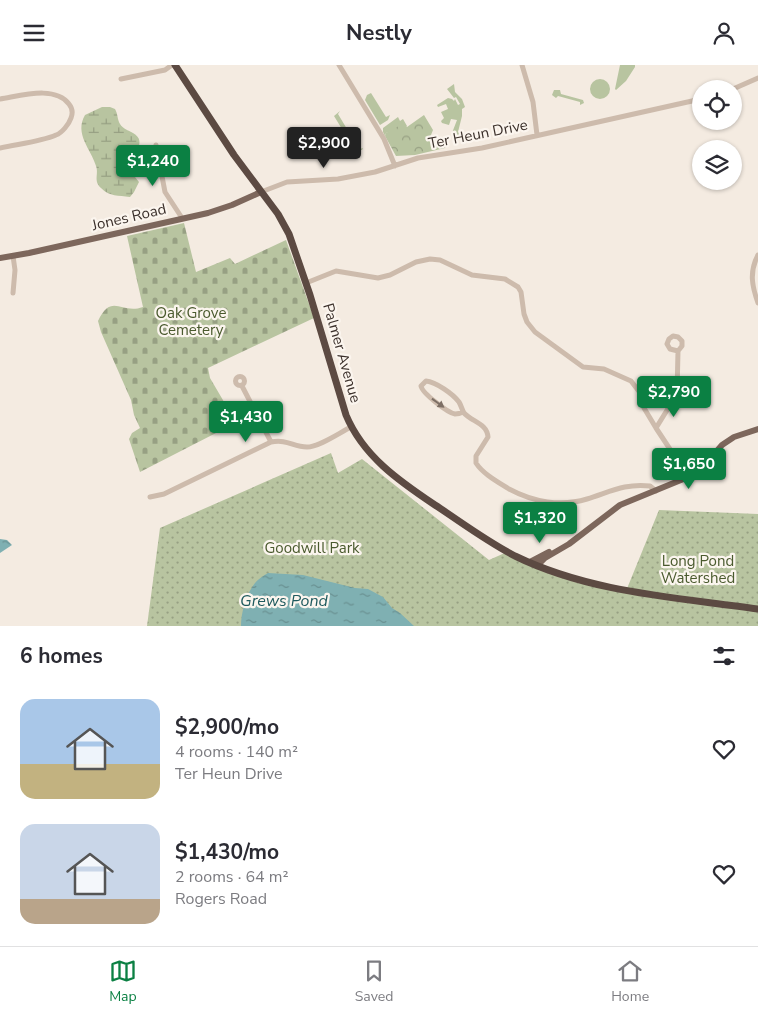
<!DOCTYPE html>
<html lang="en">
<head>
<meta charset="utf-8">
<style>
  body { margin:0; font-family:"Nunito Sans",sans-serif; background:#f2f2f3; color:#2b2b33; height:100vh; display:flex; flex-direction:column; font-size:19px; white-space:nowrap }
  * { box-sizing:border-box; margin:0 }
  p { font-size:16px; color:#7c7c81 }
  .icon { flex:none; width:28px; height:28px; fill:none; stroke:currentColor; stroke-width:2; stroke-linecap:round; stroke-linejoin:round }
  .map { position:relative; height:561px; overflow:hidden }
  .sheet { display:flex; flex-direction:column; background:#fff; flex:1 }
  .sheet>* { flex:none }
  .fabs { position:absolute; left:692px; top:15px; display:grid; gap:10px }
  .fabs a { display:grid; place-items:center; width:50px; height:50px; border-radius:50%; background:#fff; box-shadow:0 1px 4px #0004; font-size:25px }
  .price { position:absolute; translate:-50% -42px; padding:0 11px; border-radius:5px; background:#0b8043; color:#fff; font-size:16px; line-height:32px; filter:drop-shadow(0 1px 2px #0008) }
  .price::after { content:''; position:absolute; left:50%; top:30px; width:15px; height:11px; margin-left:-8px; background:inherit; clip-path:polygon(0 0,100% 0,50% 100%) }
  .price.on { background:#222; color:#fff }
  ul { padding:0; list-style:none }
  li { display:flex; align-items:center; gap:15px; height:125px; padding:0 20px }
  li span { display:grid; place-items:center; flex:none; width:140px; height:100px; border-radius:15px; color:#555 }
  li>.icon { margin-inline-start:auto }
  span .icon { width:60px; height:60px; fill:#fffc; stroke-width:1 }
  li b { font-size:21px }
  h2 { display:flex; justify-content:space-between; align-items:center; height:60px; padding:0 20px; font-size:21px }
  header { display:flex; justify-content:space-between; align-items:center; height:65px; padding:0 20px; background:#fff; font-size:22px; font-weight:700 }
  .menu { display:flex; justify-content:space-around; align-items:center; height:70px; border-top:1px solid #e1e1e2; background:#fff; font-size:14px; color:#7c7c81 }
  .menu a { display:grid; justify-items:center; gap:2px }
  .menu .on { color:#0b8043 }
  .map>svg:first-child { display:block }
  .green { fill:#b8c4a0 }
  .forest { fill:url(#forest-crowns) }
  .wetland { fill:url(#wetland-marsh) }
  .cemetery { fill:url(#cemetery-stones) }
  .park { fill:url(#park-dots) }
  .water { fill:url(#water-ripples) }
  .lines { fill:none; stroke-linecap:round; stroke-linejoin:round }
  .minor { stroke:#cdbbac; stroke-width:5 }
  .major { stroke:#7d675c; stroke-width:6 }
  .highway { stroke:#5c4a42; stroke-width:7 }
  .oneway { fill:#7d6f65 }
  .labels { text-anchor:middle; stroke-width:4.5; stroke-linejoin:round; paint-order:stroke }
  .street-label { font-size:15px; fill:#3b302b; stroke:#fbf5ee }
  .park-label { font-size:15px; fill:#4a5a2e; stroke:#fbf5ee }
  .water-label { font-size:16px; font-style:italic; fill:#1f5a5e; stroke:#fbf5ee }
</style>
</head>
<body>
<header><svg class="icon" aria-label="menu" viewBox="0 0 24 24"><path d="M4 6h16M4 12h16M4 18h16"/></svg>Nestly<svg class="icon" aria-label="person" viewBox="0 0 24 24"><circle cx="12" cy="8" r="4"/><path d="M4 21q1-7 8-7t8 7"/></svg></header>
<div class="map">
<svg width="758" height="561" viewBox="0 0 758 561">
  <defs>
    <pattern id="forest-crowns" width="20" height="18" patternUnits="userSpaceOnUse" patternTransform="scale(1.25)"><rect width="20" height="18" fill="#b8c4a0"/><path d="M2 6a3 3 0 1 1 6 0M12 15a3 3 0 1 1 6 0" fill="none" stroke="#97a083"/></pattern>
    <pattern id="wetland-marsh" width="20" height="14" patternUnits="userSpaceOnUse" patternTransform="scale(1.25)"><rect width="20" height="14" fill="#b8c4a0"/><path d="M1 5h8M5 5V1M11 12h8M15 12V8" fill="none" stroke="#97a083"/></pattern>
    <pattern id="cemetery-stones" width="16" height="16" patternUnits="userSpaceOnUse" patternTransform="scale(1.25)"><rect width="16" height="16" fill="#b8c4a0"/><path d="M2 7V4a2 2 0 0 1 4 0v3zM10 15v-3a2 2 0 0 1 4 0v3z" fill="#97a083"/></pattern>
    <pattern id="park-dots" width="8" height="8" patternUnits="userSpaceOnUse" patternTransform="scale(1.25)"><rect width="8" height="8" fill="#b8c4a0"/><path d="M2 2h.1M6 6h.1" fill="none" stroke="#97a083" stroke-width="1.8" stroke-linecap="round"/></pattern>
    <pattern id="water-ripples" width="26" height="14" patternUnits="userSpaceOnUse" patternTransform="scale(1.25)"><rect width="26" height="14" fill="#7fb0b2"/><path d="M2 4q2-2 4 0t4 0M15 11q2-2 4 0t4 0" fill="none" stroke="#699091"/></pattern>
  </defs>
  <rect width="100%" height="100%" fill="#f4ebe1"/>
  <path class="green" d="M 620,0 L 635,0 L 635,2 L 626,16 L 616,25 L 615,24 Z
    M590 24a10 10 0 1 1 20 0a10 10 0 1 1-20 0Z
    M 454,19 L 455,27 L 462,34 L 465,42 L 462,44 L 462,51 L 458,67 L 461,69 L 457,71 L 452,68 L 457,55 L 451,54 L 449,60 L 442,58 L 441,56 L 444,53 L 441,47 L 448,44 L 446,39 L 438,42 L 437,40 L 448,33 L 452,34 L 454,36 L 455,34 L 458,40 L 460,39 L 456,32 L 454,33 L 447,24 Z
    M 554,25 L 560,25 L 561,29 L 583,35 L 584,38 L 580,40 L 580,37 L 558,31 L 556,33 L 552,30 Z
    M 371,28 L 386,52 L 390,50 L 388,55 L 380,60 L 365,35 L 367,30 Z
    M 340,46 L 338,49 L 359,84 L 363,83 L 362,85 L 351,85 L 353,82 L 334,51 Z
    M 398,52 L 400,56 L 403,54 L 407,61 L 386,68 L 385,71 L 383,67 L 383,63 Z"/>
  <path class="forest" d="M 424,50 L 433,65 L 429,75 L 434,77 C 438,72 444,70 448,77 L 445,83 L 415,90 L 396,91 L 385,71 L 386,68 L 402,59 L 405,59 L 407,62 Z"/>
  <path class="wetland" d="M 102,42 L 110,42 L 115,44 C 118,49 117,54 120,59 C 123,64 128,65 133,68 C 149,77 131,92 127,102 L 139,117 L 134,127 L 130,132 C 118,130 110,132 101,123 C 93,116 99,109 96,101 C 91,84 74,69 85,50 Z"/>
  <path class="cemetery" d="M 184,158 L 196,207 L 230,193 L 235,199 L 286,175 L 314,253 L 208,303 L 210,313 L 237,359 L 216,368 L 140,407 L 129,374 L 132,368 L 140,363 L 134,350 L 131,335 L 101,267 L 98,256 C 112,227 121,250 143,242 L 127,171 Z"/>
  <path class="park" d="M 331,388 L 338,408 L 362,394 L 489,495 L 507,487 L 541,501 L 626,526 L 659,445 L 758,449 L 758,561 L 147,561 L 160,463 Z"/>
  <path class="water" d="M 0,474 L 7,475 L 12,480 L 0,488 Z
    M 268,508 L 303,510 L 355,523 L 368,524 L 383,532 L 392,543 L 400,548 L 414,561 L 241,561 C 241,548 246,529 255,518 C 258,514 263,511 268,508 Z"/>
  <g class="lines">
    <path class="minor" d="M 339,0 L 384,74 L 395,101
      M 522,0 L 533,37 L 537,70
      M 121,14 L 165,5 L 172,0
      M 733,24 L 758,13
      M 0,34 C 20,31 55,20 69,39 C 73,44 73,48 71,53 C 69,59 62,68 56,70 C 40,77 17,79 0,83
      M 156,80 L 165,127 L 182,153
      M 261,127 L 287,117 L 338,114 L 375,107 L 418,93 L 482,83 L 701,34
      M 758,190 C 749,207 752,221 758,238
      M 306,218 L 336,206 L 378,213 L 390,210 L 416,197 L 430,194 L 440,195 L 472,210 L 505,214 L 518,222 L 521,227 L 524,249 L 527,257 L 535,267 L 583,302 L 604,304 L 631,316 L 641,329 L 644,343 L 656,363
      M 13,228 L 15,205 L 13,191
      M 678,286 L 682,281 L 682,276 L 678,272 L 673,271 L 669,274 L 667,279 L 670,284 L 678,286 L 677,329 L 656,363 L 689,413
      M235.5 316a4.5 4.5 0 1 1 9 0a4.5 4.5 0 1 1-9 0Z
      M 242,321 L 271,377
      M 463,347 C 461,348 458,349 455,349 C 448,348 422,328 421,321 L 426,316 C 436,317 453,329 459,337 C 461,340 462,345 464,348 C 472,357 487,358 488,372 L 476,391 L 476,398 C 483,409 498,417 509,424 C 533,437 561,442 587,434 C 610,427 625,418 650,421 L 656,426
      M 150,432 L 164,429 L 271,377 C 288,374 293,382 307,382 C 319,382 339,368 351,362"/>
    <path class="major" d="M 0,193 L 29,188 L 208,148 L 232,140 L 261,127
      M 530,497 L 549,487
      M 537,501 L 545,493 L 569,479 L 620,440 L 698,408 L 722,380 L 734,372 L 758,364"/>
    <path class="highway" d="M 175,0 L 234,90 L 278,149 L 289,169 L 310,230 L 346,350 C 363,391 399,416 435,440 C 461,457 486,476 515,491 C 591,528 675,532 758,544"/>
  </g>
  <defs><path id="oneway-solid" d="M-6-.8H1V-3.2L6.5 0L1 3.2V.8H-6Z" transform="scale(1.25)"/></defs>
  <use class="oneway" href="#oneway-solid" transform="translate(438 338) rotate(36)"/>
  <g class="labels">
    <g class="street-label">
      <text transform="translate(478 69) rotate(-11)" y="5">Ter Heun Drive</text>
      <text transform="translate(129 152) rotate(-13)" y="5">Jones Road</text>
      <text transform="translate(342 288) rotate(74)" y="5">Palmer Avenue</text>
    </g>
    <g class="park-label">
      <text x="191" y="253">Oak Grove<tspan x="191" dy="17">Cemetery</tspan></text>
      <text x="312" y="488">Goodwill Park</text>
      <text x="698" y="501">Long Pond<tspan x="698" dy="17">Watershed</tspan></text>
    </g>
    <g class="water-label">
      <text x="284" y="541">Grews Pond</text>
    </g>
  </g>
</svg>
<div class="fabs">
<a><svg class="icon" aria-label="locate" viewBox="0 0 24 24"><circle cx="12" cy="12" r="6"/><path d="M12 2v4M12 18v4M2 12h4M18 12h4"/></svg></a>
<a><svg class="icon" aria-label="layers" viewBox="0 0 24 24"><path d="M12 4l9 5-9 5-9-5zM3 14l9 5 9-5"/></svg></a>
</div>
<b class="price on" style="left:324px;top:104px">$2,900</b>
<b class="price" style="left:153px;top:122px">$1,240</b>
<b class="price" style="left:674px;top:353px">$2,790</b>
<b class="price" style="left:246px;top:378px">$1,430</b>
<b class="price" style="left:689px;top:425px">$1,650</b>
<b class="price" style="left:540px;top:479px">$1,320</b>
</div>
<section class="sheet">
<h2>6 homes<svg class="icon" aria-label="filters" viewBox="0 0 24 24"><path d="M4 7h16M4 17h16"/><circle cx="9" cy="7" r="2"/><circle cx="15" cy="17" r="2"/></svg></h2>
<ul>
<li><span style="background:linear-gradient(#a9c7e8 65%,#c2b280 0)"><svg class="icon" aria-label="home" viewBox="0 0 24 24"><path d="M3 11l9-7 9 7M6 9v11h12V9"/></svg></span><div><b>$2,900/mo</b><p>4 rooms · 140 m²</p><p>Ter Heun Drive</p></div><svg class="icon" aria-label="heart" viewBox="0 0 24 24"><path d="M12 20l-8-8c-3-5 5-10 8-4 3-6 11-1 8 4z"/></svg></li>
<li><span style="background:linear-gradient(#c9d6e8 75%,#b9a48a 0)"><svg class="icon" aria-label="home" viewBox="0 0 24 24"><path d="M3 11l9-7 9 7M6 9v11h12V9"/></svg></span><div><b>$1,430/mo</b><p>2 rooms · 64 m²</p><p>Rogers Road</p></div><svg class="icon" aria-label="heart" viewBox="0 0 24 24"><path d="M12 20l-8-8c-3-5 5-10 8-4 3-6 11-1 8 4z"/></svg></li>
</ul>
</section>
<nav class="menu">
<a class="on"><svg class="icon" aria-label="map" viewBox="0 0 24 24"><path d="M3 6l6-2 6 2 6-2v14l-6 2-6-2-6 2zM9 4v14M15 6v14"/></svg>Map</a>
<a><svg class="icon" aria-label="saved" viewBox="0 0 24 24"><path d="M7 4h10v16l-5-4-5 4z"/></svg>Saved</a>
<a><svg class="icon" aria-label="home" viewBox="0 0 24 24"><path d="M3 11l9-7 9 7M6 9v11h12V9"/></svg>Home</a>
</nav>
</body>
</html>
